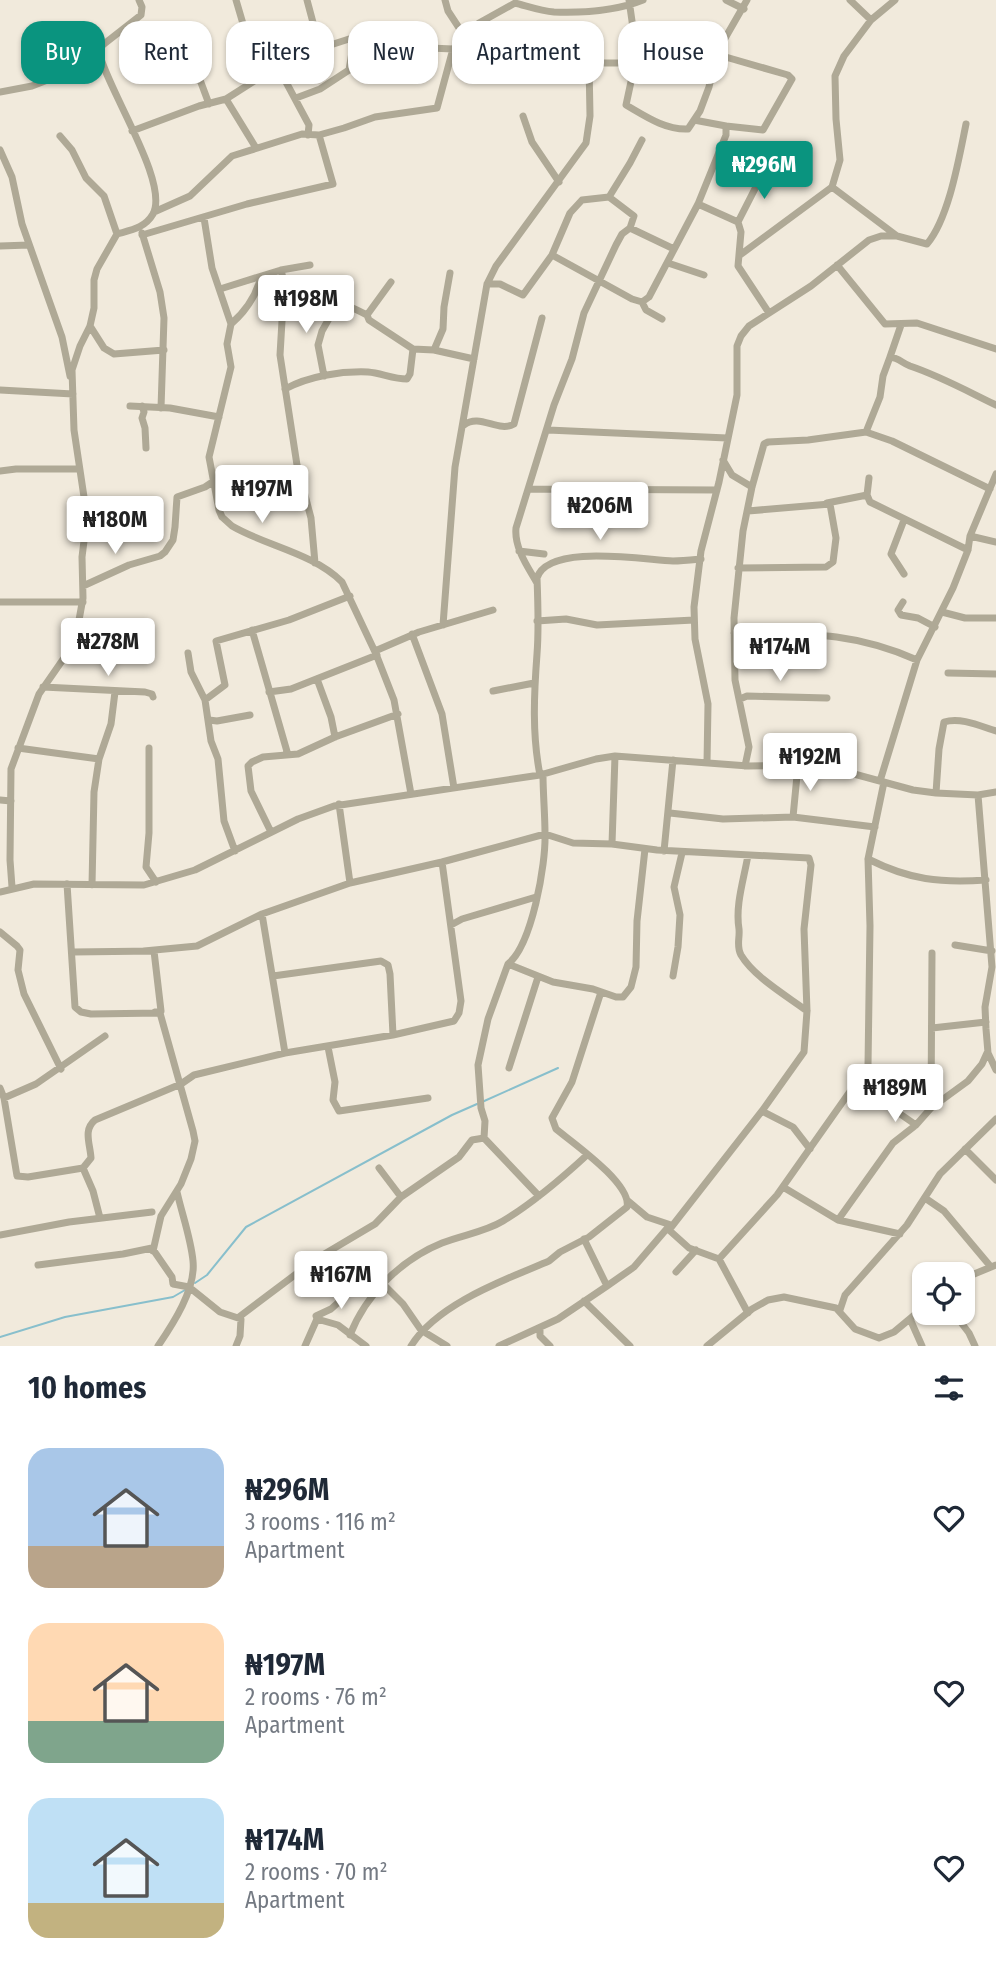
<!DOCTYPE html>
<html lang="en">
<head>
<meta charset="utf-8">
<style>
  body { margin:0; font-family:"Fira Sans Condensed",sans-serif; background:#f2f2f3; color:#1f2937; height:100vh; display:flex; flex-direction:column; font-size:26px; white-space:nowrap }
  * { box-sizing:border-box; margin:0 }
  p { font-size:23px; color:#747a83 }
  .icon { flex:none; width:38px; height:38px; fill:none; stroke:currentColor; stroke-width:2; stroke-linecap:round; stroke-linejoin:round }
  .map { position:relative; height:1346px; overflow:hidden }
  .drawer { display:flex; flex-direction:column; background:#fff; flex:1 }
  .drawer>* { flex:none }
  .top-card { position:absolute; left:21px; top:21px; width:956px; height:63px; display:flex; gap:14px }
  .tools { position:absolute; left:912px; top:1262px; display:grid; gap:14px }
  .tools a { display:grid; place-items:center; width:63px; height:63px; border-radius:14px; background:#fff; box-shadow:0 2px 5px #0004; font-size:35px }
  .price { position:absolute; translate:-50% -60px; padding:0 16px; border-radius:7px; background:#fff; color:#222; font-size:23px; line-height:46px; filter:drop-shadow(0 2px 4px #0008) }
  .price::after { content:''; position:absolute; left:50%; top:42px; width:21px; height:16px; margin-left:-10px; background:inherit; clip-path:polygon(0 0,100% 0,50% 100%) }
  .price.on { background:#0a947f; color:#fff }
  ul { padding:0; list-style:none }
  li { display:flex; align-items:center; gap:21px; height:175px; padding:0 28px }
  li span { display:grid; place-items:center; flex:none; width:196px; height:140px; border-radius:21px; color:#555 }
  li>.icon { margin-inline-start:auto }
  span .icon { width:84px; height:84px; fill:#fffc; stroke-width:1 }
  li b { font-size:30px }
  h2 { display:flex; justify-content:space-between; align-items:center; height:84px; padding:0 28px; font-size:30px }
  .chip { padding:0 24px; border-radius:21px; background:#fff; box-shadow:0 2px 5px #0004; font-size:24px; line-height:63px }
  .chip.on { background:#0a947f; color:#fff }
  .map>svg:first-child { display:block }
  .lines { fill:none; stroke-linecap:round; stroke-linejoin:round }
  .stream { stroke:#88bfcc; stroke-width:2 }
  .minor { stroke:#afa996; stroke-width:7 }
</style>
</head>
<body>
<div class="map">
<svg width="996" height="1346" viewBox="0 0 996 1346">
  <rect width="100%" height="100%" fill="#f1eadc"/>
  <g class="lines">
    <path class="stream" d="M 482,1102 L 558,1068
      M 195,1283 L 207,1275 L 246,1227 L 452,1115 L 477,1104
      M 0,1337 L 65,1317 L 173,1297 L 185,1290"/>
    <path class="minor" d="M 236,0 L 259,78
      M 307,0 L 315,30 L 315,50
      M 445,0 L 448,11 L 465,37
      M 629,0 L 636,49 L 635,63 L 705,51 L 788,75 L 792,79 L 763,130 L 726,126
      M 726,0 L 744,9
      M 850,0 L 871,20
      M 485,20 L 493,59
      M 184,37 L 209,104
      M 279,69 L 309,125 L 308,135
      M 0,92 L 32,86 L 50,79 L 83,51 L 98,49 L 104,44 L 141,15 L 142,7 L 139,0
      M 296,98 L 320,89 L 349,70 L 354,40
      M 226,99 L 256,148
      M 523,116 L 532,142 L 559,182
      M 132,131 L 199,106 L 226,99 L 259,78 L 315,50 L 349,39 L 362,45 L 453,49 L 479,23 L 515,3 C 527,6 541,11 554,12 C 583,13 616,11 643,0
      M 60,136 L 72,150 L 86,178 L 104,196 L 117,234
      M 0,150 L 12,177 L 22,224 L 62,337 L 70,376
      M 609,197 L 630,163 L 642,140
      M 698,204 L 738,222 L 741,232 L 738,266 L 769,313
      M 154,212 L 190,196 L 232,156 L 302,134 L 319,135 L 344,128 L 375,117 L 437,108 L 453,49
      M 204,218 L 212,268 L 231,324 L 227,344 L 231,367 L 209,457 L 219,510 L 222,517 L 232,526 C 266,546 313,553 342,582 L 376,654 L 394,700 L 411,794
      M 738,222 L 766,167
      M 142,233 L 160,292 L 164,318 L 161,408
      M 142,235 L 247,204 L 333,184 L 319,135
      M 897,236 L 927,244 C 949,218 959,158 966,124
      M 0,246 L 29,245
      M 552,255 L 570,213 L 582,200 L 609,197 L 634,216 L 630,228
      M 740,255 L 832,187 L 840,160 L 836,119 L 835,76 L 844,56 L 871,20 L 895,0
      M 668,263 L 704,275
      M 837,265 L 885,324 L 917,323 L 996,349
      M 281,270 L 288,298 L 282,321 L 280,355 L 297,465 L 311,518 L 315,563
      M 487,284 L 500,284 L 523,295 L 552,255 L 632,299 L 642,302 L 649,297 L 698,204 L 726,135 L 726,126 L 694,120
      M 220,289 L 281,270 L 310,265
      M 288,296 C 322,290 338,301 367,315 L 369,320 L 413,349 L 434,350 L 474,359
      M 642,302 L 646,310 L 662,319
      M 367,315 L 391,282
      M 231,324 C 246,311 256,296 261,277
      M 90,326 L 104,348 L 114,354 L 164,350
      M 434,350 L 443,329 L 444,307 L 450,273
      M 890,357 L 901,325
      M 324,376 L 318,345 L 322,331 L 331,315 L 331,297
      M 285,389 C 309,376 341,371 368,372 C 381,373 393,379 407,379 L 410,374 L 413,349
      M 0,390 L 73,394
      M 130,406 L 170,408 L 219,417
      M 142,406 L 144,412 L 142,418 L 145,428 L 146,448
      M 464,425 C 480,413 498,433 514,424 L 542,318
      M 548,430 L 727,438
      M 866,432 L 880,397 L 883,376 L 890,357 C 899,358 902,363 910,366 C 940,376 967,391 996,405
      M 723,460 L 732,475 L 752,487
      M 0,471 L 16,469 L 79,469
      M 869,478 L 867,495 L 870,502 L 968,550
      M 530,489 L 717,490
      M 827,503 L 867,495
      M 904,520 L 891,554 L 904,574
      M 970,536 L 996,542
      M 519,551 L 544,554
      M 738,568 L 826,567 L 833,562 L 836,538 L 830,504 L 748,511
      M 537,583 C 528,567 514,548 516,528 L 554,405 L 572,359 L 584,313 L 616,245 L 622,234 L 630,228 L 674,249
      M 83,586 L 129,565 L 160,556 L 165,552 L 173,540 L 175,527 L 177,497 L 205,487 L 214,481
      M 0,602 L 83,602
      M 903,602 L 898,610 L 901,615 L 918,618 L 935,627
      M 942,612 L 965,618 L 996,618
      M 537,621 L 566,619 L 597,625 L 694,620
      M 443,625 L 455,467 L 487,284 L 496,266 L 586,143 L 590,116 L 589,63 L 635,63 L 626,105 C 645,116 665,130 688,129 L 700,111 L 709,87 L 716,54 L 747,0
      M 252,630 L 288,755
      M 734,633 C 805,634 851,631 917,660
      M 412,634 L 442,714 L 454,788
      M 375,651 L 419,632 L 493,610
      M 188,653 L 191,672 L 205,700 L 211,741 L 218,759 L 224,821 L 235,851
      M 948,673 L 996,674
      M 317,679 L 331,717 L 335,737
      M 43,687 L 145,692 L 152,694 L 153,697
      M 493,691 L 534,683
      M 269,692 L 291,689 L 377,655
      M 740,699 L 747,696 L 827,698
      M 205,700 L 225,685 L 216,641 L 289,620 L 350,596
      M 209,720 L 217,721 L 250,715
      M 18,748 L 99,759
      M 149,748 L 149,833 L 146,867 L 156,882
      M 707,763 L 708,704 L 695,639 L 694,607 L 701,551 L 719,482 L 737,395 L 737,346 L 741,336 L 749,326 L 811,286 L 869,240 L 881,236 L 897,236 L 832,187
      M 745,766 L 749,747 L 735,680 L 734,618 L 743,531 L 752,487 L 764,444 L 768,442 L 808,440 L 866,432 L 892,441 L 990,489
      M 540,775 C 532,735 534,694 537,654 C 539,629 538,603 537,578 C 548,543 644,560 673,561 C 682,561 691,560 701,559
      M 880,781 L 917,660 L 953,588 L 968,550 L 970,536 L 996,474
      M 936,793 L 939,749 L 944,722 C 961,717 980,726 996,731
      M 978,795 L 992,967 L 985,1007 L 986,1029 L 988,1053 L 996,1070
      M 0,800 L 11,801
      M 339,804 L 350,883
      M 670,813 L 723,819 L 793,817 L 875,827
      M 793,817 L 798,765
      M 271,832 L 251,791 L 248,766 L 252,762 L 263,757 L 298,754 L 335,737 L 398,714
      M 612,844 L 615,756
      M 664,851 L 673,760
      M 748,855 C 744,879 735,905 739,929 C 740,938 736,946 741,955 C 754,977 787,996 807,1011
      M 868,859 C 910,880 940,883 986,880
      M 67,884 L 75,1007 L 81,1012 L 91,1014 L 160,1013 L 193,1131 L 195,1141 L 191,1159 L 181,1184 L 161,1216 L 153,1251
      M 92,885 L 94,792 L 99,759 L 111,724 L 115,692
      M 12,887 L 10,860 L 11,769 L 39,694 L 64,658 L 79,620 L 83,598 L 82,557 L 87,517 L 74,430 L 72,370 L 80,346 L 90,326 L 94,308 L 94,280 L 97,269 L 117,234 C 131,230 145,228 153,214 C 170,182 106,88 98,49
      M 0,892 L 34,884 L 144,885 L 195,870 L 298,819 L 334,806 L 540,775 L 596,759 L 615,756 L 748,766 L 810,765 L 832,768 L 913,790 L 936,793 L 978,795 L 996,792
      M 262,914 L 285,1053
      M 451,925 L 462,919 L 536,897
      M 0,932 L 17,946 L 20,950 L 18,970 L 24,994 L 61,1069
      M 955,945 L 992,951
      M 144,951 L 197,946 L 262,914 L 350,883 L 442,862 L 545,834 L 573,843 L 612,844 L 657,850 L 809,858 L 811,865 L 804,929 L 807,1011 L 804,1052 L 762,1111 L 669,1230
      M 73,952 L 154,951 L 161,1011 L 155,1012
      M 508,964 L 553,982 L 593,989 L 616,997 L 623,997 L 631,987 L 636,967 L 637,921 L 645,849
      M 273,976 L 381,961 L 388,965 L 390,974 L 393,1035
      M 673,976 L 678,947 L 680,915 L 674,887 L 682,853
      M 932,1028 L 986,1022
      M 328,1047 L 335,1082 L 333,1100 L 339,1111 L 428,1098
      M 509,1068 L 538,977
      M 857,1084 L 916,1125
      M 0,1088 L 4,1098 L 17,1176 L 28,1177 L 83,1168 L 93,1191 L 100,1218
      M 4,1098 L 36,1084 L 105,1036
      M 931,1108 L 932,953
      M 762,1111 L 793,1127 L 810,1149
      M 965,1149 L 996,1180
      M 83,1168 L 91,1158 C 90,1143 83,1130 95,1120 L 181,1084 L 194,1075 L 285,1053 L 393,1035 L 454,1021 L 459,1013 L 461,1001 L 442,862
      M 379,1168 L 401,1197
      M 783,1187 L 838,1220 L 900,1234
      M 539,1196 L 484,1138 L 485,1121 L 481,1108 L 478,1065 L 488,1019 L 508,964 C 532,945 546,864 545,834 C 545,814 543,794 543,774
      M 925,1198 L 944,1211 L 991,1267
      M 628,1201 L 647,1217 L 671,1225 L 669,1230 L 689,1248 L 719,1259 L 748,1313
      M 838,1220 L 893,1143 L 916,1125 L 931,1108 L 968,1081 L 982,1064 L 987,1053
      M 0,1235 L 69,1222 L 152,1212
      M 584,1239 L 607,1286
      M 719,1259 L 777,1195 L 868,1066 L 870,926 L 868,859 L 884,782
      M 38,1265 L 123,1254 L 152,1248 L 172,1277 L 173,1284 L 189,1287 L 220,1312 L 241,1319 L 240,1336 L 236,1346
      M 676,1272 L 696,1250
      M 962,1279 L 996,1265
      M 383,1284 L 403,1304 L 421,1330 L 447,1346
      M 584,1301 L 630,1346
      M 840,1310 L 845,1295 L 907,1225 L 940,1174 L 996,1119
      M 953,1312 L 969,1333 L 975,1346
      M 239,1317 L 316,1259 L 375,1224 L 401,1197 L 459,1157 L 472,1140 L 484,1138
      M 317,1319 L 338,1325 L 366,1346
      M 910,1319 L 922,1346
      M 540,1328 L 540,1336 L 550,1346
      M 350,1335 C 366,1294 402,1259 442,1243 C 462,1235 485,1232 503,1221 C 533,1203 561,1179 587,1155
      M 158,1346 C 173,1324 196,1289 193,1261 C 191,1239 182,1214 177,1192
      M 305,1346 L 317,1319 L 316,1316 L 331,1309 L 351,1291
      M 411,1346 C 437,1304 504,1280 549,1261 L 560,1252 L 589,1237 L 627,1207 C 632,1184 573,1143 556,1129 L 552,1118 L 572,1082 L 601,992
      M 499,1346 L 558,1319 L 607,1286 L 634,1267 L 670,1225
      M 707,1346 L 752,1309 L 768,1300 L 784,1297 L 836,1308 L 855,1329 L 879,1338 L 894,1332 L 924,1307"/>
  </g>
</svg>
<div class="tools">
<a><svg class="icon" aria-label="locate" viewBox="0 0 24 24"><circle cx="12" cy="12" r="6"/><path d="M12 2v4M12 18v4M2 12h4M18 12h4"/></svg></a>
</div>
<b class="price on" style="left:764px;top:201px">₦296M</b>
<b class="price" style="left:306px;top:335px">₦198M</b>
<b class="price" style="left:262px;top:525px">₦197M</b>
<b class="price" style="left:600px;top:542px">₦206M</b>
<b class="price" style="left:115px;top:556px">₦180M</b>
<b class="price" style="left:108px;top:678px">₦278M</b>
<b class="price" style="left:780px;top:683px">₦174M</b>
<b class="price" style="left:810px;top:793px">₦192M</b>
<b class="price" style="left:895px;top:1124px">₦189M</b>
<b class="price" style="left:341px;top:1311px">₦167M</b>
<div class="top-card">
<a class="chip on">Buy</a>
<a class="chip">Rent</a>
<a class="chip">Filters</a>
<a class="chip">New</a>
<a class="chip">Apartment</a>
<a class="chip">House</a>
</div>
</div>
<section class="drawer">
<h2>10 homes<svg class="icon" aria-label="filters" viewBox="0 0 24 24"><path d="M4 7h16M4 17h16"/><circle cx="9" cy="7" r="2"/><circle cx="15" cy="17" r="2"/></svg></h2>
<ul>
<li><span style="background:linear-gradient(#a9c7e8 70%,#b9a48a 0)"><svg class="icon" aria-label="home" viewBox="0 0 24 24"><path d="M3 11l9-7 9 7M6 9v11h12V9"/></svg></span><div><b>₦296M</b><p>3 rooms · 116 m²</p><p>Apartment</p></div><svg class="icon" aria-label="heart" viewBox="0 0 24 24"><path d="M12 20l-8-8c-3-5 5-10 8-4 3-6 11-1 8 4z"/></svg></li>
<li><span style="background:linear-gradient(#ffd9b3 70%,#7fa58c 0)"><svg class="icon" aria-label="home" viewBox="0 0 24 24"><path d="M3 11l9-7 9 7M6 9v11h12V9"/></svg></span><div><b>₦197M</b><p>2 rooms · 76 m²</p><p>Apartment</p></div><svg class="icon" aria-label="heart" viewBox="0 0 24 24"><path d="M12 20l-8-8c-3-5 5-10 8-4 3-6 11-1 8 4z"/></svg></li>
<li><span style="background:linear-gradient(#bfe0f5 75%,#c2b280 0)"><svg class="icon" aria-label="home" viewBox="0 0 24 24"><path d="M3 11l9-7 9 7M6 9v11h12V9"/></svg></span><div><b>₦174M</b><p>2 rooms · 70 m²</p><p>Apartment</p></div><svg class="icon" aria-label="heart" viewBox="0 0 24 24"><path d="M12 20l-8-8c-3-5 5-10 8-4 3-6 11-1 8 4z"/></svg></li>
</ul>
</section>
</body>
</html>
